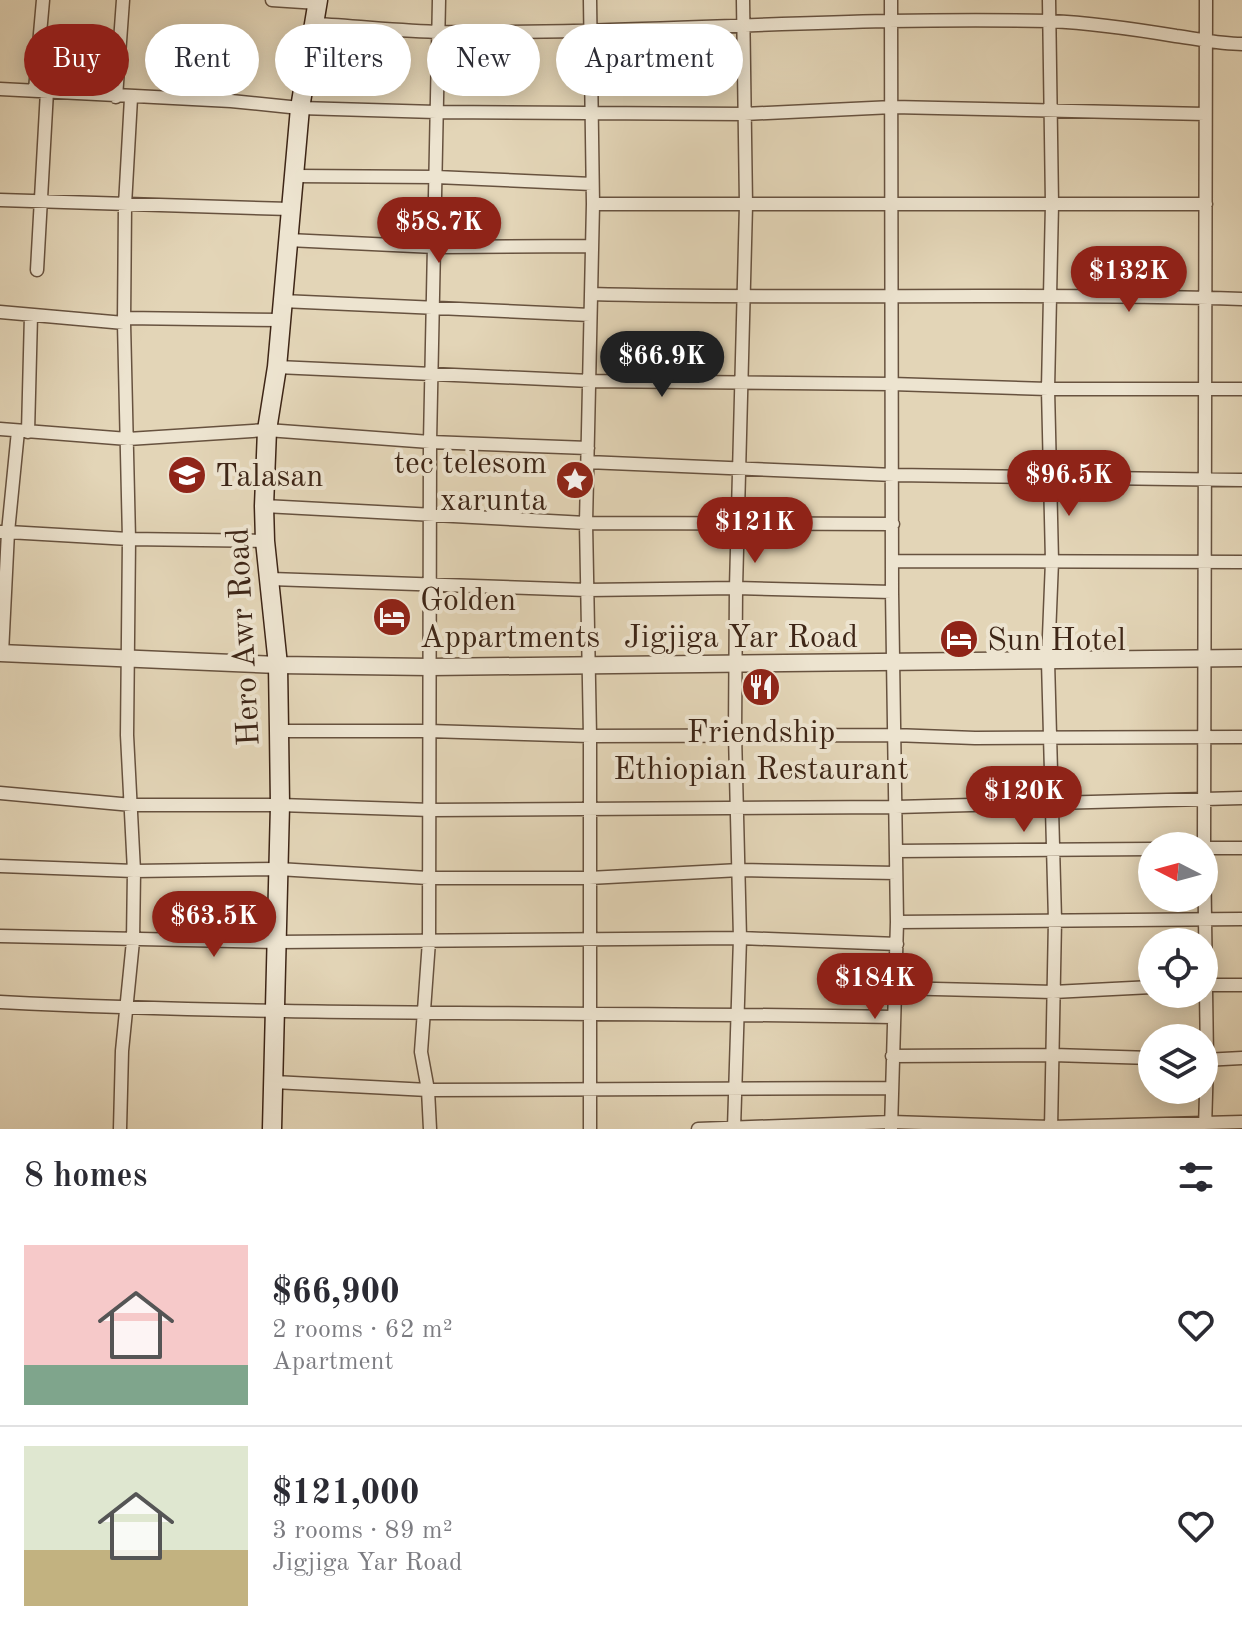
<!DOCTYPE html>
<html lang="en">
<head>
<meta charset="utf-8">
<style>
  body { margin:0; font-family:"Old Standard TT",serif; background:#f2f2f3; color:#2b2b33; height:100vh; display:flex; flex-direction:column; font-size:30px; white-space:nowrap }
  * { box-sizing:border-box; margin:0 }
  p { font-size:26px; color:#7c7c81 }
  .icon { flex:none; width:44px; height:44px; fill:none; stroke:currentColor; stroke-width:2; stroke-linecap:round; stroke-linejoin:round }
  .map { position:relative; height:1129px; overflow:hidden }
  .panel { display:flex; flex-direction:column; background:#fff; flex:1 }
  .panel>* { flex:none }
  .banner { position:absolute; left:24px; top:24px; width:800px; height:72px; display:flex; gap:16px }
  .needle { width:52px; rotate:276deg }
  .fabs { position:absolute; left:1138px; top:832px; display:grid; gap:16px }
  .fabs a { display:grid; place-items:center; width:80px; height:80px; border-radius:50%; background:#fff; box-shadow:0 4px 20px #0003; font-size:40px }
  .price { position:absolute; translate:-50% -68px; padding:0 18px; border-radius:28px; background:#8f2418; color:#fff; font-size:26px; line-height:52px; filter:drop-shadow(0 2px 4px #0008) }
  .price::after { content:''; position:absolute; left:50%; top:48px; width:24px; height:18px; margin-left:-12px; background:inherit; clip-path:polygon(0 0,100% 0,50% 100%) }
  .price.active { background:#222; color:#fff }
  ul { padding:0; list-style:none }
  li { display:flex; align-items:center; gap:24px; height:200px; padding:0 24px }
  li+li { border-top:2px solid #e1e1e2 }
  li span { display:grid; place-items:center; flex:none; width:224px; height:160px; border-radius:0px; color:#555 }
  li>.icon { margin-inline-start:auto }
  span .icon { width:96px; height:96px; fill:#fffc; stroke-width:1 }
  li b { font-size:34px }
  h2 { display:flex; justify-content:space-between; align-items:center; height:96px; padding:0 24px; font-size:34px }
  .tag { padding:0 28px; border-radius:36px; background:#fff; box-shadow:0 4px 20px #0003; font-size:28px; line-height:72px }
  .tag.active { background:#8f2418; color:#fff }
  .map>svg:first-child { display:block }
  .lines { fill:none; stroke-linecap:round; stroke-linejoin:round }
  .minor-casing { stroke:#67523f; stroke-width:15 }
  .tertiary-casing { stroke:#67523f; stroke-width:19 }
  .secondary-casing { stroke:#3e2617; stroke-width:21 }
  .minor { stroke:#ede4d0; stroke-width:12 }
  .tertiary { stroke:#ede4d0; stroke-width:16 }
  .secondary { stroke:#ede4d0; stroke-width:18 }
  .labels { text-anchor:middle; stroke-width:8; stroke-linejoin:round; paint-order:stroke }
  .poi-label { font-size:32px; fill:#3e2617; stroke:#ede4d0; text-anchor:start }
  .street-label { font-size:32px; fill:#3e2617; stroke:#ede4d0 }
</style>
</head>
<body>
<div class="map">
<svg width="1242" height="1129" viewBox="0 0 1242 1129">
  <rect width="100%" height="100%" fill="#e3d5b7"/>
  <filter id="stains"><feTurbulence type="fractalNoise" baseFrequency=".0025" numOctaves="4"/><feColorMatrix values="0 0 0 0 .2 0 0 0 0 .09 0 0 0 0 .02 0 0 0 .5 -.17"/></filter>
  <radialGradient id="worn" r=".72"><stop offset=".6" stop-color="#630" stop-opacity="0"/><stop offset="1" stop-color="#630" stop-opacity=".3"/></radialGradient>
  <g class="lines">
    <defs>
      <path id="minor" d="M 272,0 L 318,3
        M 590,0 L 593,204 L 586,523 L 590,736 L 590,1129
        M 1049,0 L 1052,204 L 1048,389 L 1052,561 L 1048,661 L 1055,920 L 1051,1129
        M 315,24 C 357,26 400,31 442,32 C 645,34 847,16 1050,21 C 1092,23 1134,29 1176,36 C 1199,39 1219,44 1242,44
        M 0,89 L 231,101 L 300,108 L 436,112 L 744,114 L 893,107 L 1205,114
        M 35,90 L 43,0
        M 116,97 L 123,0
        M 295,176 L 436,177 L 592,184
        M 0,200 L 290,209
        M 593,204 L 1206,204
        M 288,240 L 435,247 L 592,246
        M 37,270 L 47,91
        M 591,294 C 808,300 1025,292 1242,299
        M 282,301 L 590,315
        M 0,312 L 124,323
        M 124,318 L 281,320
        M 277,367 L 590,381 L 892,384 L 1048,389 L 1242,389
        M 0,429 L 128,439 L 267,430 L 430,442 L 588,448
        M 28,432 L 31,315
        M 587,462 L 894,475 L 1242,480
        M 264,506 L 586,523 L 893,524
        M 1,532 L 8,532 L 18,431
        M 893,561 L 1242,562
        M 271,579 L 587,590 L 736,588 L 892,592
        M 2,653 L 8,532 L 129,539 L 124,323 L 125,205 L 131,98
        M 279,731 L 429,731 L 590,736 L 893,735 L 975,738 L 1242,737
        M 0,793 L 132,805 L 280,805 L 431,810 L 896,807 L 1242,798
        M 1204,846 L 1206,0
        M 1204,848 L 1207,1060 L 1205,1128
        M 1204,848 L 1242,848
        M 896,851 L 1152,849
        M 0,866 L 134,871 L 278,869 L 428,878 L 589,878 L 740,870 L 896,873
        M 897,922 L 1242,919
        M 0,936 L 277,942 L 740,938 L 897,944
        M 1204,985 L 1242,985
        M 894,988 L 1053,992 L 1152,987
        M 0,1002 C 298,1017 596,1011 893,1017
        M 892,1056 L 1053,1055 L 1152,1058
        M 1204,1060 L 1242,1058
        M 274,1082 L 428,1090 L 890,1088
        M 734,1128 L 740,938 L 735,734 L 736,588 L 746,205 L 743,0
        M 120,1129 L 122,1051 L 133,941 L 134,871 L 127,735 L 129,539 L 265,541
        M 430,1129 L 428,1090 L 421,1052 L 429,941 L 430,442 L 439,0
        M 698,1129 L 891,1122 L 1051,1127 L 1242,1122
        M 891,1129 L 897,922 L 892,592 L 891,0"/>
      <path id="tertiary" d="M 0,653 L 278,665 L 430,667 L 1242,658"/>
      <path id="secondary" d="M 272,1129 L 280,805 L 279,731 L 278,665 L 265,541 L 264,506 L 267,430 L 277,367 L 300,108 L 318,0"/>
    </defs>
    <use href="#minor" class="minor-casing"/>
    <use href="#tertiary" class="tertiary-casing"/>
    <use href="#secondary" class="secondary-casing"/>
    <use href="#minor" class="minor"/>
    <use href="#tertiary" class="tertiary"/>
    <use href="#secondary" class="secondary"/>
  </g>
  <defs>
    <symbol id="school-disc" viewBox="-11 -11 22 22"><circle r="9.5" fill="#8f2418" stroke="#ede4d0"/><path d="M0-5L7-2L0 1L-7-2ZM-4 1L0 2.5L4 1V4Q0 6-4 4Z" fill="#fff"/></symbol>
    <symbol id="sight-disc" viewBox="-11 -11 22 22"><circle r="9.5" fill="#8f2418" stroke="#ede4d0"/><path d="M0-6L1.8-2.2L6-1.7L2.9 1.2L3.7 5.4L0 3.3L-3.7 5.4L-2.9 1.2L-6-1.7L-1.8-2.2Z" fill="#fff"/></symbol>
    <symbol id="hotel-disc" viewBox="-11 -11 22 22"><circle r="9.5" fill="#8f2418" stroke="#ede4d0"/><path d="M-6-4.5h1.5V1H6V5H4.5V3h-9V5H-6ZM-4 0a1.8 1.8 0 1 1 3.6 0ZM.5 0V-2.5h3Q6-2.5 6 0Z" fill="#fff"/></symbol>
    <symbol id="restaurant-disc" viewBox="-11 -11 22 22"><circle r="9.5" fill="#8f2418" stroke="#ede4d0"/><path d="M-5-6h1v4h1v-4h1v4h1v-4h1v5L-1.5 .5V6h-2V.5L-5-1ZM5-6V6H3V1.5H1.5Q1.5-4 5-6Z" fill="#fff"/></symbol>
  </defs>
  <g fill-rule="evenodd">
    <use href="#school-disc" x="165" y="453" width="44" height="44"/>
    <use href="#sight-disc" x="553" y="458" width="44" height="44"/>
    <use href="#hotel-disc" x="370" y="595" width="44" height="44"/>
    <use href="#hotel-disc" x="937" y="617" width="44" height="44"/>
    <use href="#restaurant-disc" x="739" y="665" width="44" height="44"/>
  </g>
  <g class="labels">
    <g class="poi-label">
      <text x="547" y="473" text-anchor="end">tec telesom<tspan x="547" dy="37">xarunta</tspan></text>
      <text x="215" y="486">Talasan</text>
      <text x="420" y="610">Golden<tspan x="420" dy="37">Appartments</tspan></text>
      <text x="987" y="650">Sun Hotel</text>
      <text x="761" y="742" text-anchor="middle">Friendship<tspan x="761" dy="37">Ethiopian Restaurant</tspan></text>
    </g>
    <g class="street-label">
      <text x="741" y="647">Jigjiga Yar Road</text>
      <text transform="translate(242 637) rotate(-93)" y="11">Hero Awr Road</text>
    </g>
  </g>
  <rect width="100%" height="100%" filter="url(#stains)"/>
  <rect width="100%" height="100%" fill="url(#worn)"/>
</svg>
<div class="fabs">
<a><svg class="needle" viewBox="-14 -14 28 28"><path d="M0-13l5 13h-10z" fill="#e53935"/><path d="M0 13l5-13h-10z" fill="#7c7c81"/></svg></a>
<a><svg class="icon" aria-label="locate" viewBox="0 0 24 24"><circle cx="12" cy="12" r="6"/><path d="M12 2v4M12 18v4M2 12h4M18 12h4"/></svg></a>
<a><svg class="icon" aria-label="layers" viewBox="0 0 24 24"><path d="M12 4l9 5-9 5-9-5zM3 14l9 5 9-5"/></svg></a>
</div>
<b class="price" style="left:439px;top:265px">$58.7K</b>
<b class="price" style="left:1129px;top:314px">$132K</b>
<b class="price active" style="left:662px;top:399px">$66.9K</b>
<b class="price" style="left:1069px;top:518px">$96.5K</b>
<b class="price" style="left:755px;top:565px">$121K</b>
<b class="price" style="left:1024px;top:834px">$120K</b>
<b class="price" style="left:214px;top:959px">$63.5K</b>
<b class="price" style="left:875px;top:1021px">$184K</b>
<div class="banner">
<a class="tag active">Buy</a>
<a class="tag">Rent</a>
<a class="tag">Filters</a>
<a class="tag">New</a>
<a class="tag">Apartment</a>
</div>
</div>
<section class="panel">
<h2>8 homes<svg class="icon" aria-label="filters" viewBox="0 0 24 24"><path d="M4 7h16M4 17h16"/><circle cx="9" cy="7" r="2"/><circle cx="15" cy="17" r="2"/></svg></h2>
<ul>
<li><span style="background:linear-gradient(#f6c9c9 75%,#7fa58c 0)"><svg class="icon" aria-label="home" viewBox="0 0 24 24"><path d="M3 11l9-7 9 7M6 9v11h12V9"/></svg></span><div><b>$66,900</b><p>2 rooms · 62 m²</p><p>Apartment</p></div><svg class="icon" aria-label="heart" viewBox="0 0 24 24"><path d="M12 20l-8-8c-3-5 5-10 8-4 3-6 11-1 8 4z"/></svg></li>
<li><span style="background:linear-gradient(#dfe7d0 65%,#c2b280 0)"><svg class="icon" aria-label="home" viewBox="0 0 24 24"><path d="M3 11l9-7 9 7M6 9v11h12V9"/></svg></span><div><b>$121,000</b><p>3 rooms · 89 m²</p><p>Jigjiga Yar Road</p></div><svg class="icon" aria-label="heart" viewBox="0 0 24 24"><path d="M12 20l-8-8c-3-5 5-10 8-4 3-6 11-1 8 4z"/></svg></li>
</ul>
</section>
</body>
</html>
